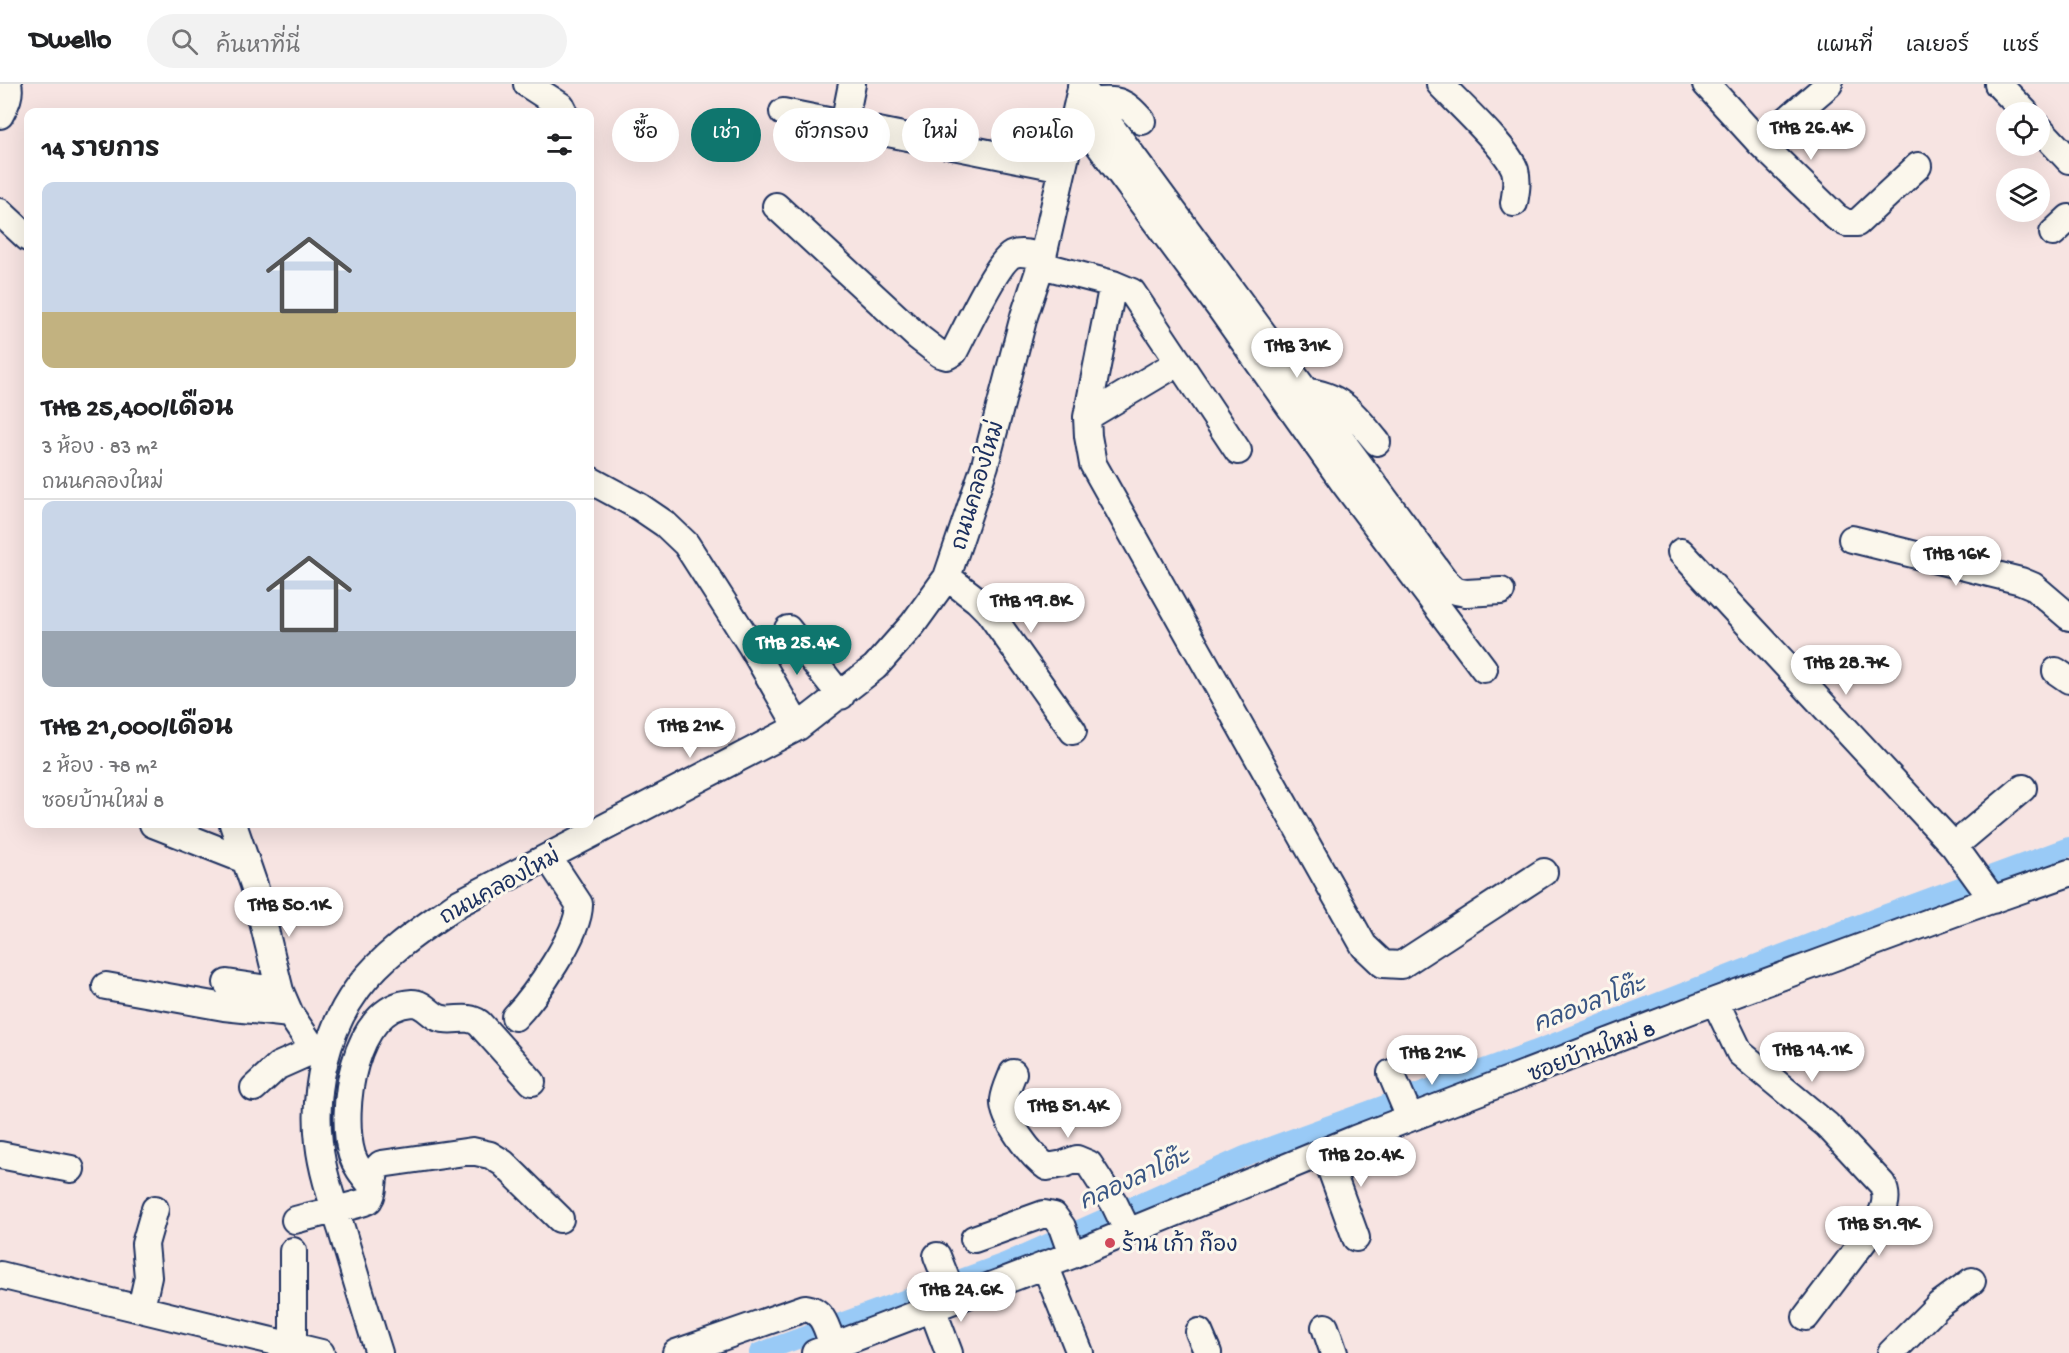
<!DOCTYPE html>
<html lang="th">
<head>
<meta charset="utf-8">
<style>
  body { margin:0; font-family:"Gochi Hand","Playpen Sans Thai",sans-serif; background:#f2f2f2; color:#202124; height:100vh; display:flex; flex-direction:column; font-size:22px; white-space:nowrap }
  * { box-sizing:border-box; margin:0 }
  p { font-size:20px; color:#757577 }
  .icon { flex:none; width:33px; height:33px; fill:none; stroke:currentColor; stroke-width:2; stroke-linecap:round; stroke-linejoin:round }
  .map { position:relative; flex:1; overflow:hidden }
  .drawer { position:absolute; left:24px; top:24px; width:570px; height:720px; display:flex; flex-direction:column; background:#fff; border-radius:12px; box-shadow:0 6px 24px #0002 }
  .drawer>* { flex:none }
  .top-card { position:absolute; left:612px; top:24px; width:570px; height:54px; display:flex; gap:12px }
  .tools { position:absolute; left:1996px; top:18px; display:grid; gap:12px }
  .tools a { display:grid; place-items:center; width:54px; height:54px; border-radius:50%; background:#fff; box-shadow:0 6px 24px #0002; font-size:30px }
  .price { position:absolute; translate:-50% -51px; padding:0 14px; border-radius:21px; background:#fff; color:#222; font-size:20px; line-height:39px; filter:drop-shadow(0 2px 3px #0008) }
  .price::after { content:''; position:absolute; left:50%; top:36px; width:18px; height:14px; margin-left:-9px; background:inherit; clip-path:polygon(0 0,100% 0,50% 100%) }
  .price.selected { background:#0f766e; color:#fff }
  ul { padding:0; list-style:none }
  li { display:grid; align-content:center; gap:12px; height:318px; padding:0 18px }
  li+li { border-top:2px solid #e0e0e0 }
  li span { display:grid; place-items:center; height:186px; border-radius:12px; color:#555 }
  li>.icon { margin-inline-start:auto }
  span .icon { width:108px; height:108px; fill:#fffc; stroke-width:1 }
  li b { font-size:26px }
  h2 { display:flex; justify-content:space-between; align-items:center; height:72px; padding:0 18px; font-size:26px }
  .chip { padding:0 21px; border-radius:27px; background:#fff; box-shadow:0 6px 24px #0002; font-size:21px; line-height:54px }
  .chip.selected { background:#0f766e; color:#fff }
  header { display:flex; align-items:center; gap:36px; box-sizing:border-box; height:84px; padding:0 30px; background:#fff; border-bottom:2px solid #e0e0e0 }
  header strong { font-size:28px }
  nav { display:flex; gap:33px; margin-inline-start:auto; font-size:21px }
  .search { width:420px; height:54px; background:#f2f2f2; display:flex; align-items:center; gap:15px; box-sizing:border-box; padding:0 21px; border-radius:33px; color:#757577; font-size:22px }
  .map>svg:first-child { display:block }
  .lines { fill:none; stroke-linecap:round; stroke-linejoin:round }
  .canal { stroke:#99caf6; stroke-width:20 }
  .minor-casing { stroke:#1b2f5e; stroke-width:30 }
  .minor { stroke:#fbf7ec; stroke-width:26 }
  .poi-dot { fill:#d1495b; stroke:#fbf7ec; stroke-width:2 }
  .labels { text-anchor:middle; stroke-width:6; stroke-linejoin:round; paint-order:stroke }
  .street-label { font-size:22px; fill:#1b2f5e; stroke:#fbf7ec }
  .poi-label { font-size:22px; fill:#1b2f5e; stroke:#fbf7ec; text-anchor:start }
  .water-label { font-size:24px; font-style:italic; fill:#3a5684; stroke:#fbf7ec }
</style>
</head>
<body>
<header>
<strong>Dwello</strong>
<div class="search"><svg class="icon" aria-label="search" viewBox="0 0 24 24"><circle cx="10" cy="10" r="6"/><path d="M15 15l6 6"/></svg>ค้นหาที่นี่</div>
<nav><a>แผนที่</a><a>เลเยอร์</a><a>แชร์</a></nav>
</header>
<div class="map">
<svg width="2069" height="1269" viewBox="0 0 2069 1269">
  <rect width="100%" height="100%" fill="#f7e4e2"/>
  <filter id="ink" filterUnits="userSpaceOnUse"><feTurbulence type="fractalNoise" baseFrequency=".0167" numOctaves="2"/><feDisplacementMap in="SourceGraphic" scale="12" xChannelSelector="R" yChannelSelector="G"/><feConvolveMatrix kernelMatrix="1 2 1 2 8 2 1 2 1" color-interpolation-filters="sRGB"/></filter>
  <g filter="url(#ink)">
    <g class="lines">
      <path class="canal" d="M 759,1269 L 1005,1179 L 1245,1072 L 1534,967 L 1878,833 L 2069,763"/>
      <defs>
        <path id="minor" d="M 527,0 L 561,22 L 564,28
          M 1440,0 C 1458,19 1508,65 1515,86 C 1518,97 1516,108 1514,119
          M 1706,0 L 1760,59 L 1836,133 L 1846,139 L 1857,139 L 1918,82
          M 1998,0 L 2025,28
          M 1081,2 L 1445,497 L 1456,507 L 1466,509 L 1501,507
          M 1093,18 C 1119,14 1125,18 1142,37
          M 783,28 L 1063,84
          M 1076,30 L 1220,224 L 1344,399 L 1484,585
          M 0,31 C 5,21 11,11 8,0
          M 844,40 L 852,0
          M 2040,45 L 2069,76
          M 1760,59 L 1829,0
          M 776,122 L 918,253 L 940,270 L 947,272 L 954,268 C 965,247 994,184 1010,172 C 1018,166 1033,171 1042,172
          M 0,128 L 28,154
          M 2053,149 L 2069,134
          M 1041,181 L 1113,200 L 1132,208 L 1238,367
          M 1113,200 L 1087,333 L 1088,352 L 1093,380 L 1364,862 L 1383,880 L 1401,881 L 1544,788
          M 1306,308 C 1341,310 1356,333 1377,358
          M 1087,333 L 1179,278
          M 590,396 L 640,423 L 665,440 L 686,460 L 752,563 L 798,643
          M 1852,455 L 2021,497 L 2033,502 L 2069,533
          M 1681,468 L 1954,762 L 1993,816
          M 947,493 L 977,516 L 989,528 L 1073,647
          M 788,545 L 841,612
          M 2056,587 L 2069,596
          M 153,740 L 245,776
          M 233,740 L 254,801 L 280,907 L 290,930 L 324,980
          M 1954,762 L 2023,704
          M 227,899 L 280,907
          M 106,902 L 224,923 L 290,930
          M 1715,917 L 1740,969 L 1827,1041 L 1882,1100 C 1890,1115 1883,1128 1875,1142 L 1806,1233
          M 515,933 C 535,912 580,849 579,820 L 548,773
          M 1013,989 C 1010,997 1005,1007 1004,1016 C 1002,1035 1032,1073 1047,1083 L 1064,1080 L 1077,1075 L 1089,1080 L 1114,1119 L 1128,1148
          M 1391,989 L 1410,1034
          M 254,1004 L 278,982 L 314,966
          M 1325,1069 L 1356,1154
          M 0,1071 L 71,1085
          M 372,1102 C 364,1092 356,1083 352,1071 C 339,1028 353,922 412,919 C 426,919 431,934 444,935 C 457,937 467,931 479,939 L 532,998
          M 295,1136 C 305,1133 367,1119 369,1116 C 377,1105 369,1090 381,1080 L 472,1067 L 490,1071 L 503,1079 L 560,1135
          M 974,1155 L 1044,1130 L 1054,1132 L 1062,1143 L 1072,1171
          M 937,1172 L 954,1215
          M 1045,1181 L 1080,1269
          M 0,1191 L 321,1269
          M 141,1224 L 148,1193 L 145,1160 L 155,1125
          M 932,1224 L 949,1269
          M 1325,1243 L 1334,1269
          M 1199,1248 L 1208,1269
          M 293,1262 L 293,1167
          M 379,1269 C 366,1228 354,1188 342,1147 C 333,1119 322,1088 319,1059 C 313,1006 326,947 358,904 C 384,869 423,844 459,819 L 798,643 L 875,583 L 913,540 L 947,493 L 985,381 L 1024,232 L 1041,181 L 1082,0
          M 676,1269 L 805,1224 C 824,1226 827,1246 833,1262
          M 815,1269 L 1072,1171 L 1355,1055 L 1715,917 L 1954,829 L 2069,789
          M 1891,1269 L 1939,1221 L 1972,1197"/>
      </defs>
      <use href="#minor" class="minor-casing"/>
      <use href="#minor" class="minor"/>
    </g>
  </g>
  <circle class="poi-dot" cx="1110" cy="1159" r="6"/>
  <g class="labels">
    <g class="street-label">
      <text transform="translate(976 401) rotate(-73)" y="8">ถนนคลองใหม่</text>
      <text transform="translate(499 801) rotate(-29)" y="8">ถนนคลองใหม่</text>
      <text transform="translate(1591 966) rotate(-21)" y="8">ซอยบ้านใหม่ 8</text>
    </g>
    <g class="poi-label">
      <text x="1122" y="1167">ร้าน เก้า ก๊อง</text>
    </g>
    <g class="water-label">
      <text transform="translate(1589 919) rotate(-21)" y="8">คลองลาโต๊ะ</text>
      <text transform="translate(1134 1094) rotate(-24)" y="8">คลองลาโต๊ะ</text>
    </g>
  </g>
</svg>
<div class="tools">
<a><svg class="icon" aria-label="locate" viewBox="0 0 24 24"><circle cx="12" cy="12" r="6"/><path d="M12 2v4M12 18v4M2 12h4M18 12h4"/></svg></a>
<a><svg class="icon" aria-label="layers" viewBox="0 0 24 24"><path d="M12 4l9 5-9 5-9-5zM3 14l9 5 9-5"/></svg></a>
</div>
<b class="price" style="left:1811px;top:77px">THB 26.4K</b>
<b class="price" style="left:1297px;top:295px">THB 31K</b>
<b class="price" style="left:1956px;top:503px">THB 16K</b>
<b class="price" style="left:1031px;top:550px">THB 19.8K</b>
<b class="price selected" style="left:797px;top:592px">THB 25.4K</b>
<b class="price" style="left:1846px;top:612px">THB 28.7K</b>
<b class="price" style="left:690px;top:675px">THB 21K</b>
<b class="price" style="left:289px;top:854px">THB 50.1K</b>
<b class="price" style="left:1812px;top:999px">THB 14.1K</b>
<b class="price" style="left:1432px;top:1002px">THB 21K</b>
<b class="price" style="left:1068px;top:1055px">THB 51.4K</b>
<b class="price" style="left:1361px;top:1104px">THB 20.4K</b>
<b class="price" style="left:1879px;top:1173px">THB 51.9K</b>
<b class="price" style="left:961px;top:1239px">THB 24.6K</b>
<div class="top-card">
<a class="chip">ซื้อ</a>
<a class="chip selected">เช่า</a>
<a class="chip">ตัวกรอง</a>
<a class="chip">ใหม่</a>
<a class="chip">คอนโด</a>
</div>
<section class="drawer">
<h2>14 รายการ<svg class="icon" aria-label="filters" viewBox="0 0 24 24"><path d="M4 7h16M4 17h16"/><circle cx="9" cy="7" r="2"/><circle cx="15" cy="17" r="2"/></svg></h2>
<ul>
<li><span style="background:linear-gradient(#c9d6e8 70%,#c2b280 0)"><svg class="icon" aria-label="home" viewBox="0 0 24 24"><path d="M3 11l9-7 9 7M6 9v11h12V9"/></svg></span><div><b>THB 25,400/เดือน</b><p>3 ห้อง · 83 m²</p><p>ถนนคลองใหม่</p></div></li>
<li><span style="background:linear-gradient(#c9d6e8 70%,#9aa5b1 0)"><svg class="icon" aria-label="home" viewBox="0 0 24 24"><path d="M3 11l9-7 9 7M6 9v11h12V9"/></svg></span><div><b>THB 21,000/เดือน</b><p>2 ห้อง · 78 m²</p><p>ซอยบ้านใหม่ 8</p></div></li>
</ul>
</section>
</div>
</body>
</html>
